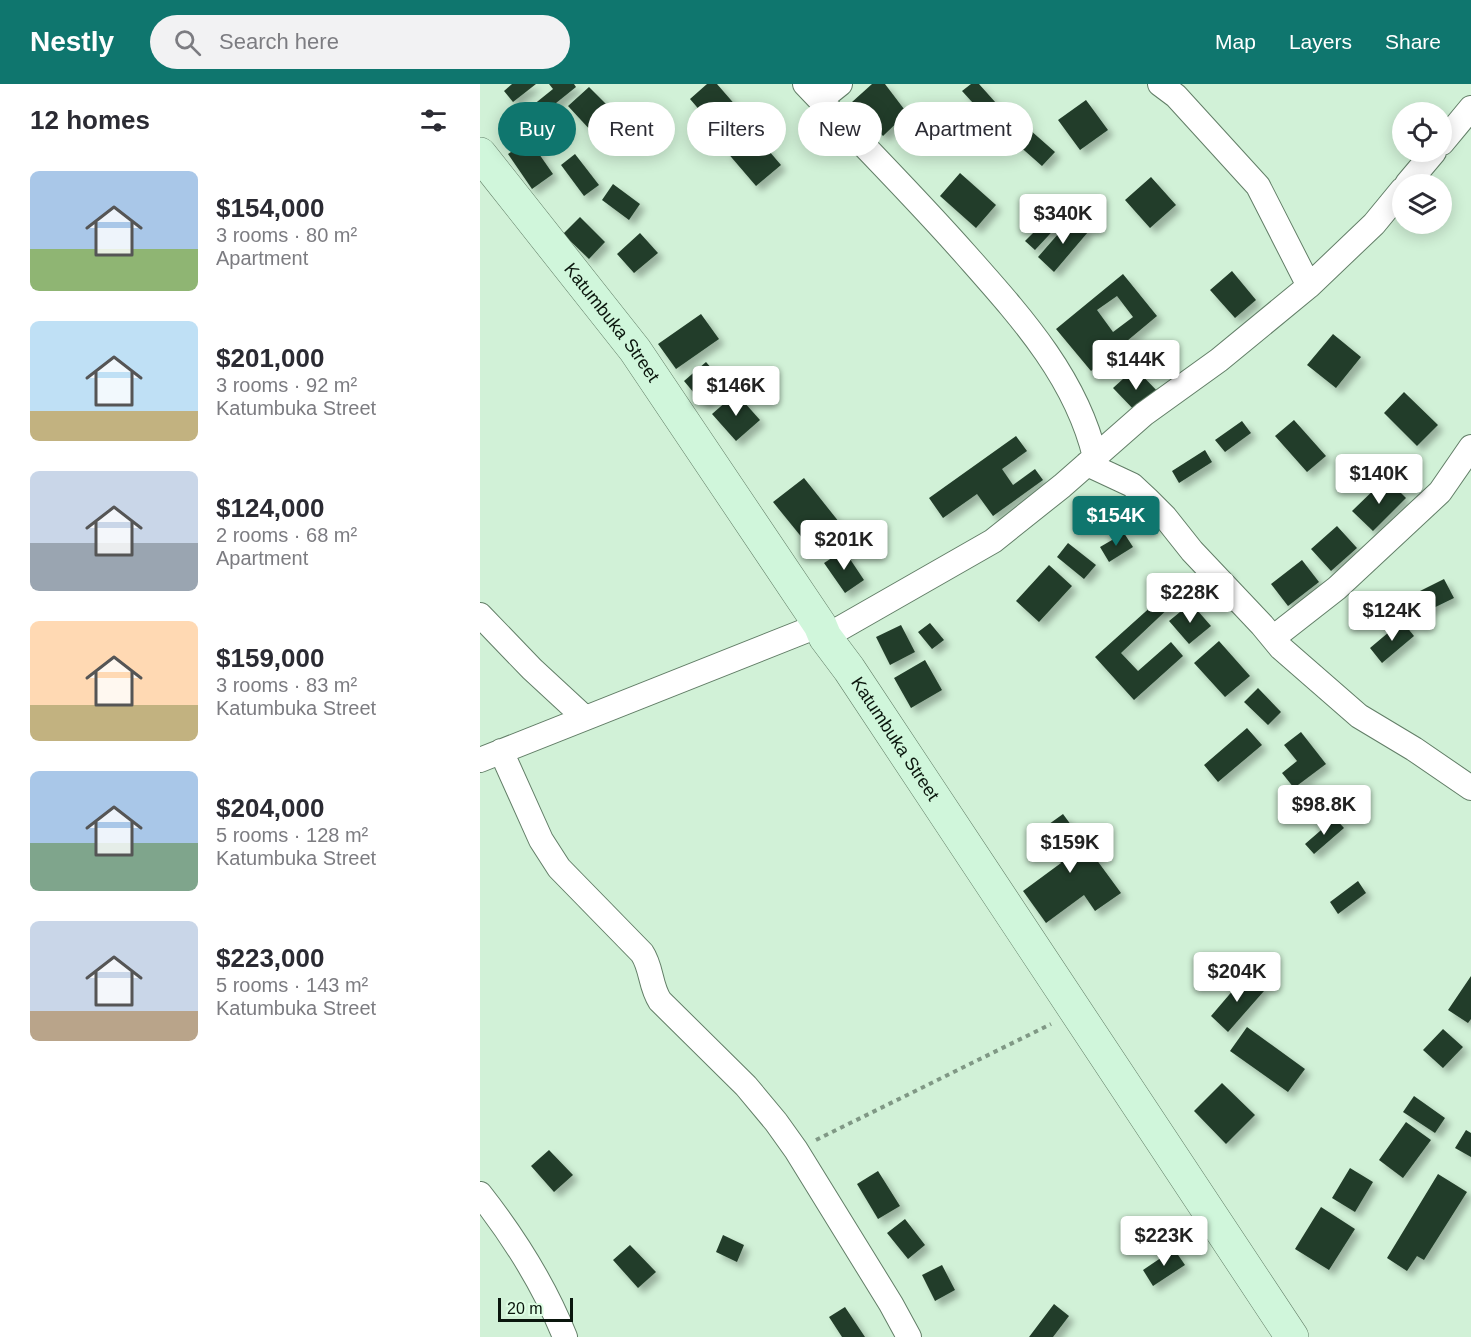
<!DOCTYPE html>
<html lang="en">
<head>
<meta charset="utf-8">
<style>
  body { margin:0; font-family:Arial,sans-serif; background:#f2f2f3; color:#2b2b33; height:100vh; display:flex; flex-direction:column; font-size:22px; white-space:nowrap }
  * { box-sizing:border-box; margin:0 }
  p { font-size:20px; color:#7c7c81 }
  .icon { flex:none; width:33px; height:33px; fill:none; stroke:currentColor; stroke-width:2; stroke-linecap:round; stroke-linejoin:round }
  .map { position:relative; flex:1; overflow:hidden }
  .drawer { display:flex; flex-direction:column; background:#fff; width:480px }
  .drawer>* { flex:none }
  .top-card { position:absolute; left:18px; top:18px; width:570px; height:54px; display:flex; gap:12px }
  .tools { position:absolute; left:912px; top:18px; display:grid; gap:12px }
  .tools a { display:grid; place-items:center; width:60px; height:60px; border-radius:50%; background:#fff; box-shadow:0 3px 15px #0003; font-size:30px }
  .scale { position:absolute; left:18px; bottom:15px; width:75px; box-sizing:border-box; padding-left:6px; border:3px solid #0a160d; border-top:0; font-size:16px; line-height:21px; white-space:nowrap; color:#0a160d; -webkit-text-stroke:4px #defee4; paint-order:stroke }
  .price { position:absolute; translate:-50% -51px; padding:0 14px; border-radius:6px; background:#fff; color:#222; font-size:20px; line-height:39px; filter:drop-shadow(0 2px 3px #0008) }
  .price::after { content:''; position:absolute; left:50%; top:36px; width:18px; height:14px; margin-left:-9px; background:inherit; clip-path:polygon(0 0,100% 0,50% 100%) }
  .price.on { background:#0f766e; color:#fff }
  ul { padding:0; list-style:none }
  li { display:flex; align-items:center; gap:18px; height:150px; padding:0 30px }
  li span { display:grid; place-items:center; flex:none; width:168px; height:120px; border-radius:9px; color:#555 }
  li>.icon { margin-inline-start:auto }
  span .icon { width:72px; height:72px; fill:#fffc; stroke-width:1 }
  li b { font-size:26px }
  h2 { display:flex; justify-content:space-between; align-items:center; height:72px; padding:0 30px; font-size:26px }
  .pill { padding:0 21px; border-radius:27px; background:#fff; box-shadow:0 3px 15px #0003; font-size:21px; line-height:54px }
  .pill.on { background:#0f766e; color:#fff }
  header { display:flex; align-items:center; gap:36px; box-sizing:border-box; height:84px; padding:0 30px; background:#0f766e; color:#fff }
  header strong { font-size:28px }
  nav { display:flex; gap:33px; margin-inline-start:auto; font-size:21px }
  .search { width:420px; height:54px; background:#f2f2f3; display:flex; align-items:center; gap:15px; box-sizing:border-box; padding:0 21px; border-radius:33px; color:#7c7c81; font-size:22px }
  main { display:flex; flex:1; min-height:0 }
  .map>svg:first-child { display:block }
  .building { fill:#233e2a; fill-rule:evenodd; filter:url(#shadow) }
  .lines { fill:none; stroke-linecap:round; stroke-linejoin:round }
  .street-casing { stroke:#627e67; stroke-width:26 }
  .secondary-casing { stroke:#627e67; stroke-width:34 }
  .path { stroke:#809885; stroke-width:4; stroke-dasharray:4.5 4.5; stroke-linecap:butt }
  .street { stroke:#fff; stroke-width:24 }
  .secondary { stroke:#d0f6db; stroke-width:33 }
  .labels { text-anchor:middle; stroke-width:6; stroke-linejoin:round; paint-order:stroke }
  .street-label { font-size:18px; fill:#0a160d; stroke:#defee4 }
</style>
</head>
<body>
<header>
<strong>Nestly</strong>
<div class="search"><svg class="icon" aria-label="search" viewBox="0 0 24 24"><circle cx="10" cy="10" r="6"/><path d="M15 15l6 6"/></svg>Search here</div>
<nav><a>Map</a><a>Layers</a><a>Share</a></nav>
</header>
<main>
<section class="drawer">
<h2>12 homes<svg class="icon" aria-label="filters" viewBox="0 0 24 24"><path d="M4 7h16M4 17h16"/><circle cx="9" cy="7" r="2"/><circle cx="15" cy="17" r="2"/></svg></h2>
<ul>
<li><span style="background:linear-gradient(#a9c7e8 65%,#8fb573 0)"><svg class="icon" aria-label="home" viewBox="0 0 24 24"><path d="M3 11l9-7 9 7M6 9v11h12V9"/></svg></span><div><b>$154,000</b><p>3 rooms · 80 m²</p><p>Apartment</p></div></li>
<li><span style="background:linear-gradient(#bfe0f5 75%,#c2b280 0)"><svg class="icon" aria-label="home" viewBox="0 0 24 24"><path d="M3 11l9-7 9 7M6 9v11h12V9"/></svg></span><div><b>$201,000</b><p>3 rooms · 92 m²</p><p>Katumbuka Street</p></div></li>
<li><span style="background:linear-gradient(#c9d6e8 60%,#9aa5b1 0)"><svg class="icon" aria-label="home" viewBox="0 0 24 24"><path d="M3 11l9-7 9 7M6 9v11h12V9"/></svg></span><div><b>$124,000</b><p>2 rooms · 68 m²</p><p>Apartment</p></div></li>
<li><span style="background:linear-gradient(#ffd9b3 70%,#c2b280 0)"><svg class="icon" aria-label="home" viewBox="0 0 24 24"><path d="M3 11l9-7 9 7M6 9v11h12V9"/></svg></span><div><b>$159,000</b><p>3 rooms · 83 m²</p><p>Katumbuka Street</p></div></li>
<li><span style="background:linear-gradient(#a9c7e8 60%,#7fa58c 0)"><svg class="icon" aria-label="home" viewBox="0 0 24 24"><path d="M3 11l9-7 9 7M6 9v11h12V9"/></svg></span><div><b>$204,000</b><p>5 rooms · 128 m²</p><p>Katumbuka Street</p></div></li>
<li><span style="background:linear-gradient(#c9d6e8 75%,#b9a48a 0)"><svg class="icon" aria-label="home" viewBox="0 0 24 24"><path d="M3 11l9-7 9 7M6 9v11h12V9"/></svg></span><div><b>$223,000</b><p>5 rooms · 143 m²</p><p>Katumbuka Street</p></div></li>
</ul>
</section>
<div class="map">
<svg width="991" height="1253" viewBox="0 0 991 1253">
  <defs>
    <filter id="shadow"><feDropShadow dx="5.5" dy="5.5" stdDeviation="3" flood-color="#0004"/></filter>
  </defs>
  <rect width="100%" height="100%" fill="#d1f1d7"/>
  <path class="building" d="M 32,0 L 56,0 L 33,18 L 24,7 Z
    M 69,0 L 94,0 L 96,3 L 40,48 L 32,38 L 73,5 Z
    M 227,0 L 237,0 L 257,23 L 234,43 L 210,15 Z
    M 392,0 L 405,0 L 427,29 L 403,52 L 372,18 Z
    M 491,0 L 499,0 L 516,19 L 503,30 L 482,7 Z
    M 109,3 L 135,29 L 113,49 L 88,22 Z
    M 606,16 L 628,46 L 600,66 L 578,36 Z
    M 80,35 L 88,47 L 57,67 L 73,90 L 52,105 L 28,70 Z
    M 541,38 L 575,68 L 562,82 L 528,52 Z
    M 271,46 L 301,81 L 276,102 L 246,67 Z
    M 95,70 L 119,101 L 104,112 L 81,81 Z
    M 480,89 L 516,121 L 496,144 L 460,112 Z
    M 671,93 L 696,121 L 670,144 L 645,116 Z
    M 133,100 L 160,120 L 149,136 L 122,116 Z
    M 573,129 L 582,137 L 555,166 L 545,157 Z
    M 100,133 L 125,158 L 109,175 L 83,150 Z
    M 592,134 L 608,148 L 574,188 L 558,173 Z
    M 160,149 L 178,169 L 154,189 L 137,170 Z
    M 752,187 L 776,216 L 755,234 L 730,206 Z
    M 643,190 L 677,232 L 611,287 L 576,245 ZM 637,212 L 653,233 L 633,248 L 617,226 Z
    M 221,230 L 239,255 L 196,285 L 178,260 Z
    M 853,250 L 881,273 L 856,304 L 827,281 Z
    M 226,278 L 247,302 L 224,321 L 204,297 Z
    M 655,284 L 680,310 L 658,330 L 633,304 Z
    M 924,308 L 958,341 L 937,362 L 904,329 Z
    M 256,309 L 280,336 L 256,357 L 232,330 Z
    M 814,336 L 846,372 L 827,388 L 795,352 Z
    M 762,337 L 771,349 L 745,368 L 735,356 Z
    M 536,352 L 547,367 L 522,385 L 533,401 L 555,385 L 563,396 L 513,432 L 497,410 L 463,434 L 449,414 Z
    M 725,366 L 732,378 L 699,399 L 692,387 Z
    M 324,394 L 363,443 L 332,466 L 293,418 Z
    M 906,394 L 926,414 L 893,447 L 872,427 Z
    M 857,442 L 877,464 L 851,487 L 831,465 Z
    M 644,449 L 653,463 L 629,478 L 620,463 Z
    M 588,459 L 616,481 L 604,495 L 577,473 Z
    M 364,466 L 384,496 L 365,509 L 344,479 Z
    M 822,476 L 839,498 L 808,522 L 791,500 Z
    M 569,481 L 592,502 L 559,538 L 536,517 Z
    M 964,495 L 974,514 L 937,532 L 928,513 Z
    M 684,511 L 693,520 L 641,569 L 658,587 L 691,558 L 703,572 L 654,616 L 615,573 Z
    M 711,519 L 731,542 L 709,560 L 689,537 Z
    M 922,537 L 934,552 L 902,579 L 890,564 Z
    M 450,539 L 464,556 L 452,565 L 438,548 Z
    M 421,541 L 435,568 L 410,581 L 396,553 Z
    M 739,557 L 770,592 L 745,613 L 714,579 Z
    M 445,576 L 462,606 L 431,624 L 414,594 Z
    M 778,604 L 801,628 L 788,641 L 764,618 Z
    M 767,644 L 782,661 L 738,698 L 724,681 Z
    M 821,648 L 846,680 L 814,704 L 802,689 L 817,677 L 804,661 Z
    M 583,730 L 641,809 L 615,827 L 604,811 L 566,839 L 543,807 L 581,779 L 558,748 Z
    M 855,734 L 864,744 L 834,770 L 825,760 Z
    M 878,797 L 886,809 L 858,830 L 850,818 Z
    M 766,891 L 784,907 L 748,948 L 731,932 Z
    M 991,892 L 991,935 L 988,939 L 968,926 Z
    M 767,943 L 825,985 L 808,1008 L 750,967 Z
    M 963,945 L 983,963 L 963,984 L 943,966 Z
    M 742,999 L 775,1031 L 746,1060 L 714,1027 Z
    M 934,1012 L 965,1034 L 955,1049 L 923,1028 Z
    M 926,1038 L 951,1056 L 923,1094 L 899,1076 Z
    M 986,1046 L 991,1049 L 991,1073 L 975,1064 Z
    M 69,1066 L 93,1091 L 74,1108 L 51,1082 Z
    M 870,1084 L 893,1098 L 875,1128 L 852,1114 Z
    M 398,1087 L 420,1122 L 398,1135 L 377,1100 Z
    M 958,1090 L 987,1108 L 944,1176 L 937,1172 L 927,1187 L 907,1174 Z
    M 841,1123 L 875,1145 L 849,1186 L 815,1165 Z
    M 425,1135 L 445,1161 L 428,1175 L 407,1149 Z
    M 243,1151 L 264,1161 L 257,1178 L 236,1168 Z
    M 150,1161 L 176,1188 L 158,1204 L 133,1176 Z
    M 694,1165 L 705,1181 L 673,1202 L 663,1186 Z
    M 462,1181 L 475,1206 L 455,1217 L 442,1191 Z
    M 574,1220 L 589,1232 L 573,1253 L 549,1253 Z
    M 365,1223 L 385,1253 L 362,1253 L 349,1233 Z"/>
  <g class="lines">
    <defs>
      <path id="street" d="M 325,0 C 379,57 435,113 487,172 C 540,232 596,293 615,373
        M 680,0 L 696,12 L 778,102 L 829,202
        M 340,16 L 360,0
        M 962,59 L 991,24
        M 927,100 L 954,68
        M 607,380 L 652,401 L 667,415 L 685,433 L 712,467 L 782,541 L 801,564 L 879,632 L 934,665 L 991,704
        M 0,531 L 52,585 L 105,634
        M 345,553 L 513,457 L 582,402 L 664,330 L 739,276 L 829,202 L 894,140 L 922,106
        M 793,554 L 857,504 L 960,408 L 991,363
        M 21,667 L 61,756 L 79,784 L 162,869 C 172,884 170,902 180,917 L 266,1002 L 296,1038 L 316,1066 L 411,1220 L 429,1253
        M 0,676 L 340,541
        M 0,1110 C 33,1152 65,1203 85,1253"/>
      <g id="secondary">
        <path id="s1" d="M 0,70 L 155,266 L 340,541 L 345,553 L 369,585 L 812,1253"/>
      </g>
    </defs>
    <use href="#street" class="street-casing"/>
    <use href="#secondary" class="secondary-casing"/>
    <path class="path" d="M 336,1056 L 571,940"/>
    <use href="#street" class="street"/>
    <use href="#secondary" class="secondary"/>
  </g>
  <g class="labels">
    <g class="street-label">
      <text dy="6" stroke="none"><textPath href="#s1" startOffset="214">Katumbuka Street</textPath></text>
      <text dy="6" stroke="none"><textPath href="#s1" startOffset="718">Katumbuka Street</textPath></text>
    </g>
  </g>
</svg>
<div class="tools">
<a><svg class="icon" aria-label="locate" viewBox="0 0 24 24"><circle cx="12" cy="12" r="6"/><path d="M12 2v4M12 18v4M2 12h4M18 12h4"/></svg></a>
<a><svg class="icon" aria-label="layers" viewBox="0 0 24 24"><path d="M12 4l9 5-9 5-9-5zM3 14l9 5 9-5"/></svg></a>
</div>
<div class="scale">20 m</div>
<b class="price" style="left:583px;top:161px">$340K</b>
<b class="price" style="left:656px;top:307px">$144K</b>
<b class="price" style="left:256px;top:333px">$146K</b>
<b class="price" style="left:899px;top:421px">$140K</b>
<b class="price on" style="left:636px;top:463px">$154K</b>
<b class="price" style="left:364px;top:487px">$201K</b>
<b class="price" style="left:710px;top:540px">$228K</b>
<b class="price" style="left:912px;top:558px">$124K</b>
<b class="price" style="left:844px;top:752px">$98.8K</b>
<b class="price" style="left:590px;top:790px">$159K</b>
<b class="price" style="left:757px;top:919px">$204K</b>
<b class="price" style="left:684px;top:1183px">$223K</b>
<div class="top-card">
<a class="pill on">Buy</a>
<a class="pill">Rent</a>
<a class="pill">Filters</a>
<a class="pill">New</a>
<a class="pill">Apartment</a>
</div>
</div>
</main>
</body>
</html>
